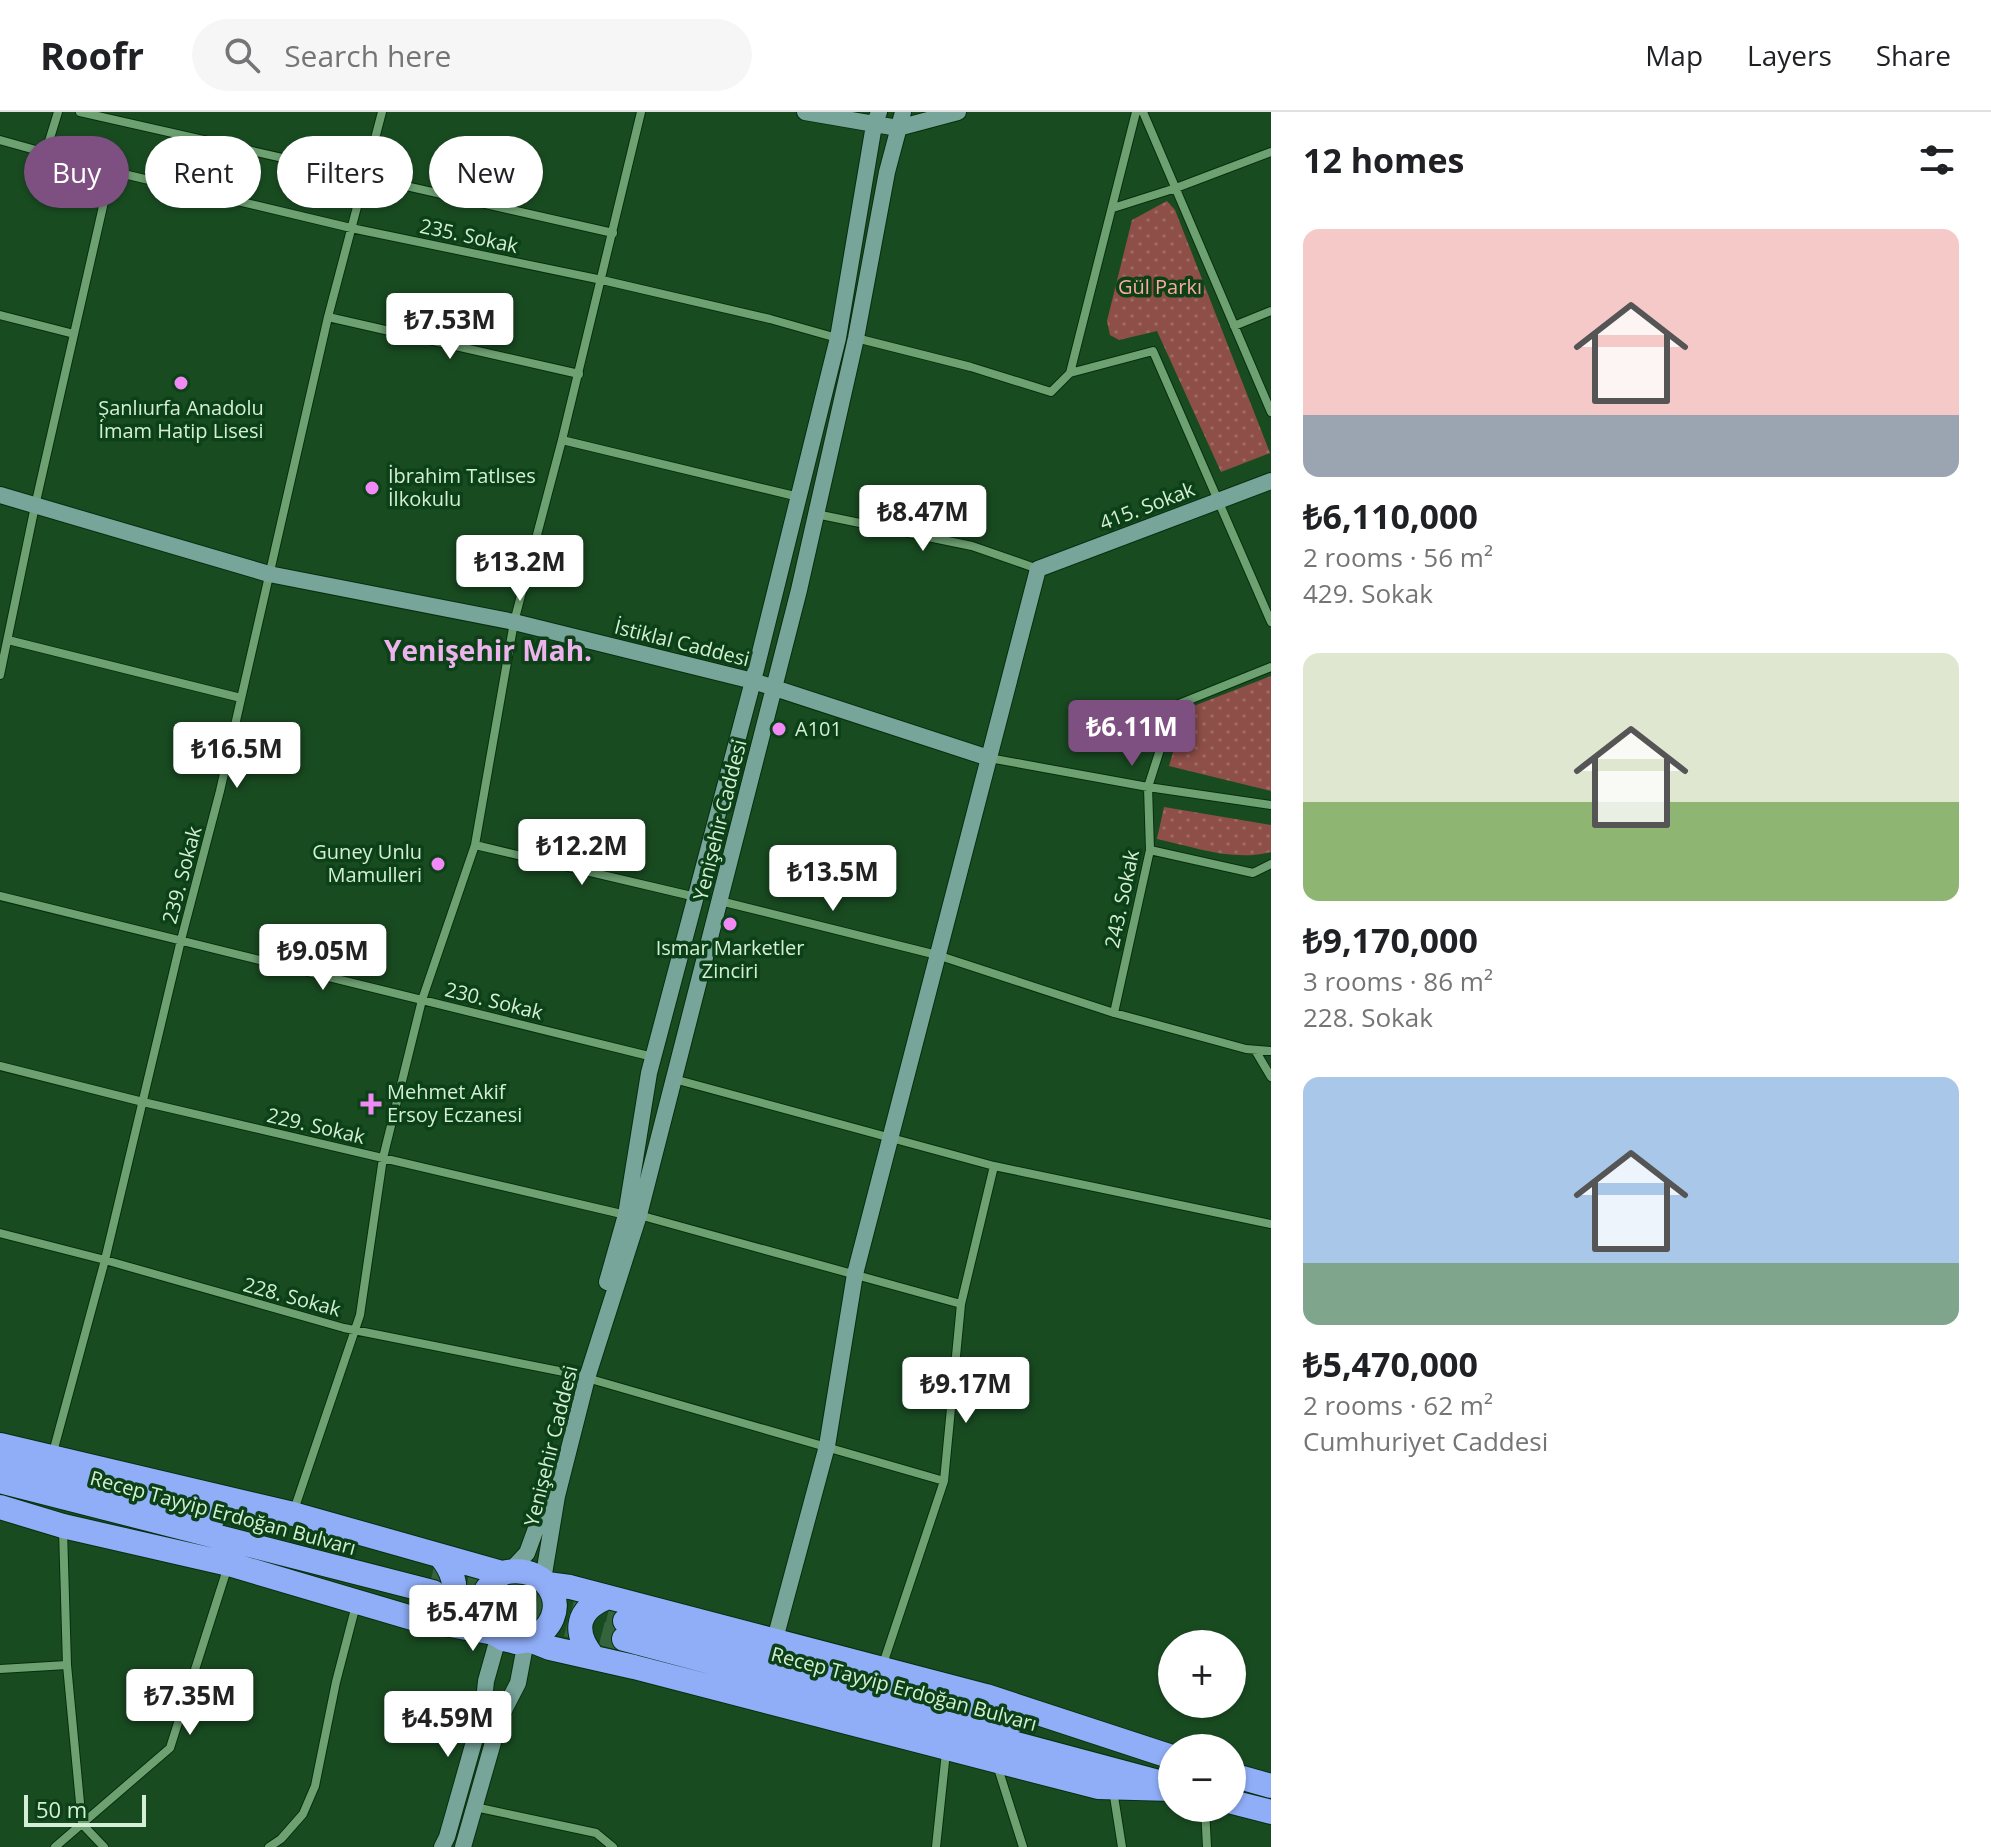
<!DOCTYPE html>
<html lang="en">
<head>
<meta charset="utf-8">
<style>
  body { margin:0; font-family:"Open Sans",sans-serif; background:#f6f6f6; color:#202124; height:100vh; display:flex; flex-direction:column; font-size:30px; white-space:nowrap }
  * { box-sizing:border-box; margin:0 }
  p { font-size:26px; color:#757577 }
  .icon { flex:none; width:44px; height:44px; fill:none; stroke:currentColor; stroke-width:2; stroke-linecap:round; stroke-linejoin:round }
  .map { position:relative; flex:1; overflow:hidden }
  .side { display:flex; flex-direction:column; background:#fff; width:720px }
  .side>* { flex:none }
  .guide { position:absolute; left:24px; top:24px; width:760px; height:72px; display:flex; gap:16px }
  .controls { position:absolute; left:1158px; top:1518px; display:grid; gap:16px }
  .controls a { display:grid; place-items:center; width:88px; height:88px; border-radius:50%; background:#fff; box-shadow:0 2px 6px #0004; font-size:40px }
  .scale { position:absolute; left:24px; bottom:20px; width:122px; box-sizing:border-box; padding-left:8px; border:4px solid #d4efd6; border-top:0; font-size:22px; line-height:28px; white-space:nowrap; color:#d4efd6; -webkit-text-stroke:6px #0c4016; paint-order:stroke }
  .price { position:absolute; translate:-50% -68px; padding:0 18px; border-radius:8px; background:#fff; color:#222; font-size:26px; line-height:52px; filter:drop-shadow(0 2px 4px #0008) }
  .price::after { content:''; position:absolute; left:50%; top:48px; width:24px; height:18px; margin-left:-12px; background:inherit; clip-path:polygon(0 0,100% 0,50% 100%) }
  .price.on { background:#7e5082; color:#fff }
  ul { padding:0; list-style:none }
  li { display:grid; align-content:center; gap:16px; height:424px; padding:0 32px }
  li span { display:grid; place-items:center; height:248px; border-radius:16px; color:#555 }
  li>.icon { margin-inline-start:auto }
  span .icon { width:144px; height:144px; fill:#fffc; stroke-width:1 }
  li b { font-size:34px }
  h2 { display:flex; justify-content:space-between; align-items:center; height:96px; padding:0 32px; font-size:34px }
  .tag { padding:0 28px; border-radius:36px; background:#fff; box-shadow:0 2px 6px #0004; font-size:28px; line-height:72px }
  .tag.on { background:#7e5082; color:#fff }
  header { display:flex; align-items:center; gap:48px; box-sizing:border-box; height:112px; padding:0 40px; background:#fff; border-bottom:2px solid #e0e0e0 }
  header strong { font-size:38px }
  nav { display:flex; gap:44px; margin-inline-start:auto; font-size:28px }
  .search { width:560px; height:72px; background:#f6f6f6; display:flex; align-items:center; gap:20px; box-sizing:border-box; padding:0 28px; border-radius:44px; color:#757577; font-size:30px }
  main { display:flex; flex:1; min-height:0 }
  .map>svg:first-child { display:block }
  .park { fill:url(#park-dots) }
  .lines { fill:none; stroke-linecap:round; stroke-linejoin:round }
  .highway-tunnel { stroke:#35643c; stroke-width:24; stroke-dasharray:24 12; stroke-linecap:butt }
  .street-casing { stroke:#082e0f; stroke-width:10 }
  .secondary-casing { stroke:#082e0f; stroke-width:18 }
  .highway-casing { stroke:#082e0f; stroke-width:26 }
  .street { stroke:#6ea172; stroke-width:8 }
  .secondary { stroke:#78a59a; stroke-width:16 }
  .highway { stroke:#90aef8; stroke-width:24 }
  .poi-dot { fill:#f18af4; stroke:#0c4016; stroke-width:3 }
  .labels { text-anchor:middle; stroke-width:7; stroke-linejoin:round; paint-order:stroke }
  .street-label { font-size:20px; fill:#d4efd6; stroke:#0c4016 }
  .park-label { font-size:20px; fill:#fdaaa1; stroke:#0c4016 }
  .poi-label { font-size:20px; fill:#d4efd6; stroke:#0c4016; text-anchor:start }
  .district-label { font-size:28px; font-weight:bold; fill:#ecb3ec; stroke:#0c4016 }
</style>
</head>
<body>
<header>
<strong>Roofr</strong>
<div class="search"><svg class="icon" aria-label="search" viewBox="0 0 24 24"><circle cx="10" cy="10" r="6"/><path d="M15 15l6 6"/></svg>Search here</div>
<nav><a>Map</a><a>Layers</a><a>Share</a></nav>
</header>
<main>
<div class="map">
<svg width="1271" height="1735" viewBox="0 0 1271 1735">
  <defs>
    <pattern id="park-dots" width="8" height="8" patternUnits="userSpaceOnUse" patternTransform="scale(2)"><rect width="8" height="8" fill="#8f4f49"/><path d="M2 2h.1M6 6h.1" fill="none" stroke="#9e6962" stroke-width="1.8" stroke-linecap="round"/></pattern>
  </defs>
  <rect width="100%" height="100%" fill="#194b21"/>
  <path class="park" d="M 1167,89 L 1175,98 L 1270,341 L 1221,360 L 1157,219 L 1119,228 L 1110,223 L 1107,209 L 1132,108 Z
    M 1271,564 L 1271,679 L 1169,654 L 1186,597 Z
    M 1164,695 L 1271,713 L 1271,740 C 1233,750 1195,735 1157,727 Z"/>
  <g class="lines">
    <path class="highway-tunnel" d="M 432,1463 L 625,1509
      M 532,1504 L 624,1527"/>
    <defs>
      <path id="street" d="M 80,0 L 613,121
        M 1136,0 L 1070,261 L 1153,239 L 1271,510
        M 1143,0 L 1271,300
        M 0,28 L 111,59 L 351,116 L 602,168 L 770,207 L 837,226
        M 46,39 L 58,0
        M 1113,96 L 1176,76 L 1271,40
        M 0,203 L 74,222
        M 328,205 L 579,262
        M 1234,214 L 1271,199
        M 856,226 L 971,255 L 1051,280 L 1070,261
        M 562,328 L 799,385
        M 816,402 L 972,434 L 1038,457
        M 8,528 L 241,586
        M 0,563 L 35,394 L 111,59
        M 989,646 L 1148,675 L 1271,693
        M 475,733 L 696,785
        M 1150,738 L 1253,761 L 1271,752
        M 0,784 L 653,945
        M 720,789 L 937,843 L 1114,901 L 1246,937 L 1271,939
        M 1114,901 L 1150,738 L 1148,675 L 1174,594 L 1271,555
        M 1255,938 L 1271,965
        M 0,954 L 143,990 L 626,1103
        M 674,967 L 994,1054 L 1271,1112
        M 639,1103 L 961,1192
        M 0,1121 L 105,1148 L 344,1216 L 579,1263
        M 587,1266 L 944,1369
        M 52,1344 L 105,1148 L 181,828 L 220,679 L 328,205 L 382,0
        M 294,1398 L 360,1203 L 383,1046 L 422,888 L 475,733 L 514,510 L 562,328 L 641,0
        M 63,1418 L 67,1553 L 82,1712 L 104,1735
        M 882,1555 L 944,1369 L 961,1192 L 994,1054
        M 0,1557 L 67,1553
        M 997,1653 L 1023,1735
        M 1113,1678 L 1122,1735
        M 475,1695 L 596,1721 L 613,1735
        M 1205,1696 L 1207,1735
        M 55,1735 L 170,1636 L 228,1454
        M 269,1735 L 281,1727 L 303,1702 L 315,1674 L 336,1570 L 356,1493
        M 936,1735 L 946,1640"/>
      <path id="secondary" d="M 805,0 L 898,16 L 958,0
        M 0,383 L 269,462 L 514,510 L 753,569 L 989,646
        M 607,1170 L 626,1103 L 649,961 L 753,569 L 838,226 L 874,13 L 879,0
        M 510,1459 L 527,1441 L 549,1381
        M 543,1468 L 557,1384 L 587,1266 L 639,1103 L 799,478 L 856,226 L 887,60 L 903,0
        M 775,1527 L 827,1334 L 855,1162 L 1038,457 L 1271,369
        M 442,1735 L 447,1725 L 483,1598 L 486,1569 L 499,1523
        M 463,1735 L 500,1606 L 518,1571 L 526,1529"/>
      <path id="highway" d="M 0,1333 L 293,1402 L 502,1461
        M 0,1350 L 50,1361 L 213,1406
        M 0,1369 L 433,1480
        M 0,1395 L 63,1414 L 229,1452 L 412,1506 L 494,1521
        M 547,1472 L 570,1475 L 986,1584 L 1172,1645
        M 422,1507 C 460,1507 462,1470 442,1446
        M 625,1509 L 1014,1609
        M 624,1527 L 1155,1669
        M 530,1528 C 576,1505 553,1449 502,1461 L 487,1477 L 483,1500 L 494,1521 L 504,1527 L 516,1530 L 530,1528 L 550,1536 L 634,1555 L 1098,1675 L 1172,1677
        M 593,1545 C 572,1519 577,1497 608,1485
        M 1232,1663 L 1271,1674
        M 1232,1690 L 1271,1700"/>
    </defs>
    <use href="#street" class="street-casing"/>
    <use href="#secondary" class="secondary-casing"/>
    <use href="#highway" class="highway-casing"/>
    <use href="#street" class="street"/>
    <use href="#secondary" class="secondary"/>
    <use href="#highway" class="highway"/>
  </g>
  <g class="poi-dot">
    <circle cx="181" cy="271" r="8"/>
    <circle cx="372" cy="376" r="8"/>
    <circle cx="779" cy="617" r="8"/>
    <circle cx="438" cy="752" r="8"/>
    <circle cx="730" cy="812" r="8"/>
    <path d="M367 980h8v8h8v8h-8v8h-8v-8h-8v-8h8z"/>
  </g>
  <g class="labels">
    <g class="street-label">
      <text transform="translate(469 124) rotate(12)" y="7">235. Sokak</text>
      <text transform="translate(1147 394) rotate(-21)" y="7">415. Sokak</text>
      <text transform="translate(682 531) rotate(14)" y="7">İstiklal Caddesi</text>
      <text transform="translate(720 708) rotate(-76)" y="7">Yenişehir Caddesi</text>
      <text transform="translate(182 763) rotate(-75)" y="7">239. Sokak</text>
      <text transform="translate(1122 787) rotate(-78)" y="7">243. Sokak</text>
      <text transform="translate(494 889) rotate(14)" y="7">230. Sokak</text>
      <text transform="translate(316 1014) rotate(13)" y="7">229. Sokak</text>
      <text transform="translate(292 1185) rotate(15)" y="7">228. Sokak</text>
      <text transform="translate(551 1334) rotate(-76)" y="7">Yenişehir Caddesi</text>
      <text transform="translate(223 1401) rotate(15)" y="7">Recep Tayyip Erdoğan Bulvarı</text>
      <text transform="translate(904 1577) rotate(15)" y="7">Recep Tayyip Erdoğan Bulvarı</text>
    </g>
    <g class="park-label">
      <text x="1160" y="182">Gül Parkı</text>
    </g>
    <g class="poi-label">
      <text x="181" y="303" text-anchor="middle">Şanlıurfa Anadolu<tspan x="181" dy="23">İmam Hatip Lisesi</tspan></text>
      <text x="388" y="371">İbrahim Tatlıses<tspan x="388" dy="23">İlkokulu</tspan></text>
      <text x="795" y="624">A101</text>
      <text x="422" y="747" text-anchor="end">Guney Unlu<tspan x="422" dy="23">Mamulleri</tspan></text>
      <text x="730" y="843" text-anchor="middle">Ismar Marketler<tspan x="730" dy="23">Zinciri</tspan></text>
      <text x="387" y="987">Mehmet Akif<tspan x="387" dy="23">Ersoy Eczanesi</tspan></text>
    </g>
    <g class="district-label">
      <text x="488" y="549">Yenişehir Mah.</text>
    </g>
  </g>
</svg>
<div class="controls">
<a>+</a>
<a>−</a>
</div>
<div class="scale">50 m</div>
<b class="price" style="left:450px;top:249px">₺7.53M</b>
<b class="price" style="left:923px;top:441px">₺8.47M</b>
<b class="price" style="left:520px;top:491px">₺13.2M</b>
<b class="price on" style="left:1132px;top:656px">₺6.11M</b>
<b class="price" style="left:237px;top:678px">₺16.5M</b>
<b class="price" style="left:582px;top:775px">₺12.2M</b>
<b class="price" style="left:833px;top:801px">₺13.5M</b>
<b class="price" style="left:323px;top:880px">₺9.05M</b>
<b class="price" style="left:966px;top:1313px">₺9.17M</b>
<b class="price" style="left:473px;top:1541px">₺5.47M</b>
<b class="price" style="left:190px;top:1625px">₺7.35M</b>
<b class="price" style="left:448px;top:1647px">₺4.59M</b>
<div class="guide">
<a class="tag on">Buy</a>
<a class="tag">Rent</a>
<a class="tag">Filters</a>
<a class="tag">New</a>
</div>
</div>
<section class="side">
<h2>12 homes<svg class="icon" aria-label="filters" viewBox="0 0 24 24"><path d="M4 7h16M4 17h16"/><circle cx="9" cy="7" r="2"/><circle cx="15" cy="17" r="2"/></svg></h2>
<ul>
<li><span style="background:linear-gradient(#f6c9c9 75%,#9aa5b1 0)"><svg class="icon" aria-label="home" viewBox="0 0 24 24"><path d="M3 11l9-7 9 7M6 9v11h12V9"/></svg></span><div><b>₺6,110,000</b><p>2 rooms · 56 m²</p><p>429. Sokak</p></div></li>
<li><span style="background:linear-gradient(#dfe7d0 60%,#8fb573 0)"><svg class="icon" aria-label="home" viewBox="0 0 24 24"><path d="M3 11l9-7 9 7M6 9v11h12V9"/></svg></span><div><b>₺9,170,000</b><p>3 rooms · 86 m²</p><p>228. Sokak</p></div></li>
<li><span style="background:linear-gradient(#a9c7e8 75%,#7fa58c 0)"><svg class="icon" aria-label="home" viewBox="0 0 24 24"><path d="M3 11l9-7 9 7M6 9v11h12V9"/></svg></span><div><b>₺5,470,000</b><p>2 rooms · 62 m²</p><p>Cumhuriyet Caddesi</p></div></li>
</ul>
</section>
</main>
</body>
</html>
